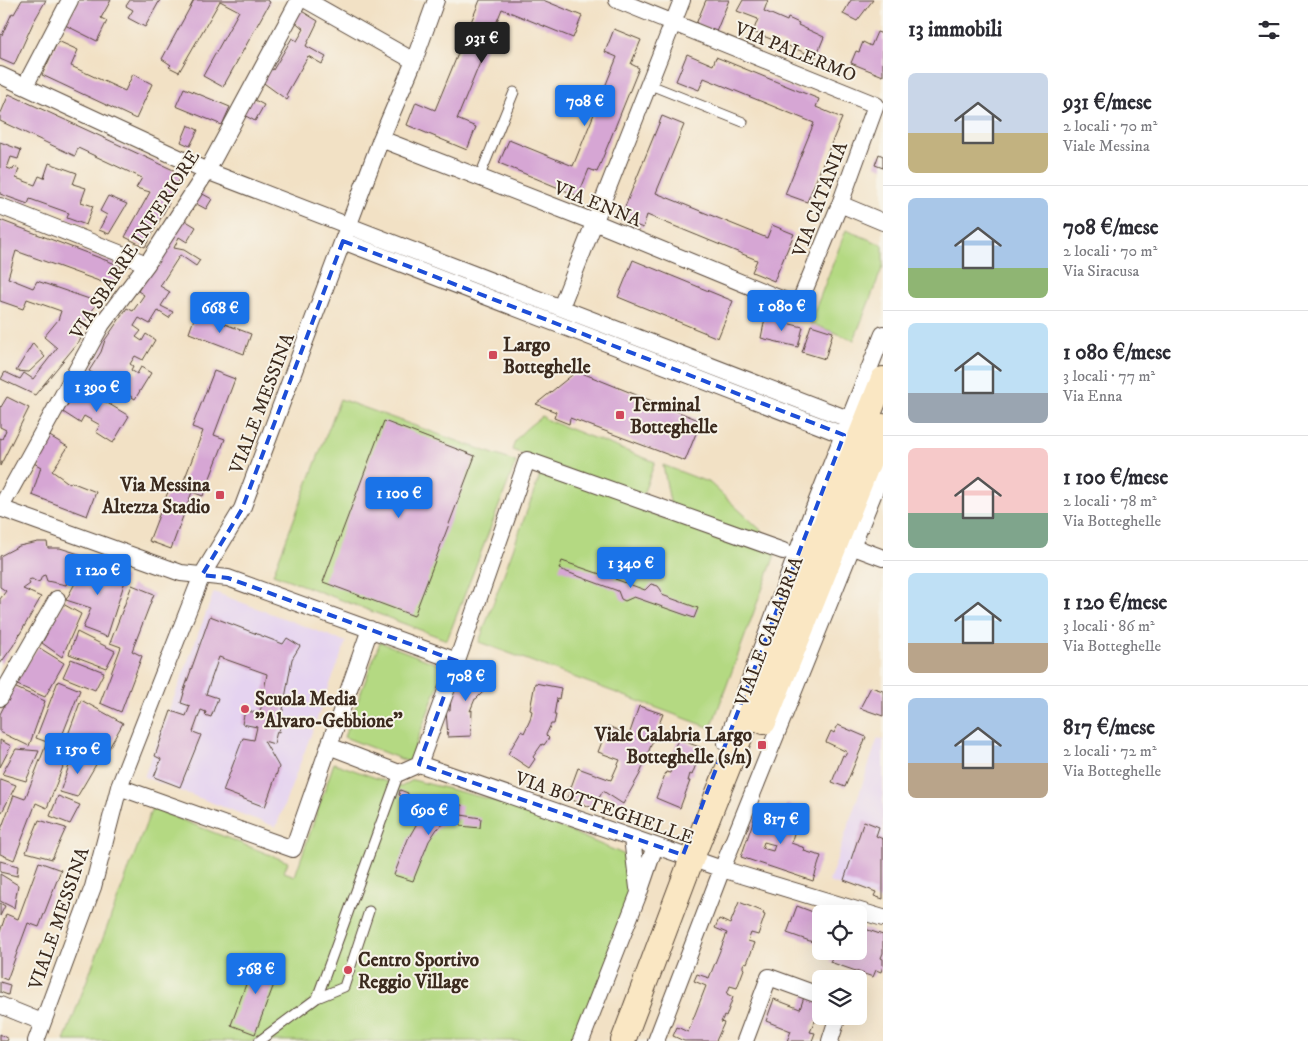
<!DOCTYPE html>
<html lang="it">
<head>
<meta charset="utf-8">
<style>
  body { margin:0; font-family:"IM FELL DW Pica",serif; background:#f2f2f3; color:#2b2b33; height:100vh; display:flex; flex-direction:column; font-size:19px; white-space:nowrap }
  * { box-sizing:border-box; margin:0 }
  p { font-size:16px; color:#7c7c81 }
  .icon { flex:none; width:28px; height:28px; fill:none; stroke:currentColor; stroke-width:2; stroke-linecap:round; stroke-linejoin:round }
  .map { position:relative; flex:1; overflow:hidden }
  .panel { display:flex; flex-direction:column; background:#fff; width:425px }
  .panel>* { flex:none }
  .tools { position:absolute; left:812px; top:905px; display:grid; gap:10px }
  .tools a { display:grid; place-items:center; width:55px; height:55px; border-radius:8px; background:#fff; box-shadow:0 5px 20px #0002; font-size:25px }
  .price { position:absolute; translate:-50% -42px; padding:0 11px; border-radius:5px; background:#1a73e8; color:#fff; font-size:16px; line-height:32px; filter:drop-shadow(0 1px 2px #0008) }
  .price::after { content:''; position:absolute; left:50%; top:30px; width:15px; height:11px; margin-left:-8px; background:inherit; clip-path:polygon(0 0,100% 0,50% 100%) }
  .price.on { background:#222; color:#fff }
  ul { padding:0; list-style:none }
  li { display:flex; align-items:center; gap:15px; height:125px; padding:0 25px }
  li+li { border-top:1px solid #e1e1e2 }
  li span { display:grid; place-items:center; flex:none; width:140px; height:100px; border-radius:8px; color:#555 }
  li>.icon { margin-inline-start:auto }
  span .icon { width:60px; height:60px; fill:#fffc; stroke-width:1 }
  li b { font-size:21px }
  h2 { display:flex; justify-content:space-between; align-items:center; height:60px; padding:0 25px; font-size:21px }
  main { display:flex; flex:1; min-height:0 }
  .map>svg:first-child { display:block }
  .built { fill:#e5d3f0 }
  .green { fill:#b4d982; stroke:#788250 }
  .building { fill:#d6a6d4; fill-rule:evenodd }
  .lines { fill:none; stroke-linecap:round; stroke-linejoin:round }
  .lane-casing { stroke:#564537; stroke-width:11 }
  .street-casing { stroke:#564537; stroke-width:18 }
  .secondary-casing { stroke:#564537; stroke-width:26 }
  .lane { stroke:#fff; stroke-width:9 }
  .street { stroke:#fff; stroke-width:16 }
  .secondary { stroke:#fae7c3; stroke-width:24 }
  .marked { fill:none; stroke:#1d4ed8; stroke-width:4; stroke-dasharray:10 6; stroke-linejoin:round }
  .poi-dot { fill:#d1495b; stroke:#f7f3e8; stroke-width:2 }
  .labels { text-anchor:middle; stroke-width:4; stroke-linejoin:round; paint-order:stroke }
  .street-label { font-size:19px; fill:#3b2a1e; stroke:#f7f3e8 }
  .poi-label { font-size:19px; font-weight:bold; fill:#3b2a1e; stroke:#f7f3e8; text-anchor:start }
</style>
</head>
<body>
<main>
<div class="map">
<svg width="883" height="1041" viewBox="0 0 883 1041">
  <rect width="100%" height="100%" fill="#f7f3e8"/>
  <filter id="ink" filterUnits="userSpaceOnUse"><feTurbulence type="fractalNoise" baseFrequency=".02" numOctaves="2"/><feDisplacementMap in="SourceGraphic" scale="10" xChannelSelector="R" yChannelSelector="G"/><feConvolveMatrix kernelMatrix="1 2 1 2 8 2 1 2 1" color-interpolation-filters="sRGB"/></filter>
  <filter id="wash" filterUnits="userSpaceOnUse"><feTurbulence type="fractalNoise" baseFrequency=".0096" numOctaves="4" result="noise"/><feDisplacementMap in="SourceGraphic" scale="20" xChannelSelector="R" yChannelSelector="G"/><feGaussianBlur stdDeviation="1.12" result="paint"/><feColorMatrix in="noise" values="0 0 0 0 0 0 0 0 0 0 0 0 0 0 0 0 0 1.4 0 .05"/><feComposite in="paint" operator="in"/></filter>
  <g filter="url(#wash)">
    <rect width="100%" height="100%" fill="#f2e1c5"/>
    <path class="built" d="M 214,592 L 346,642 L 276,827 L 144,777 Z
      M 878,738 L 883,740 L 883,901 L 829,882 Z"/>
    <path class="green" d="M 846,230 L 883,245 L 883,266 L 854,340 L 810,323 Z
      M 340,399 L 516,462 L 447,640 L 273,574 Z
      M 542,416 L 547,420 L 655,462 L 642,497 L 512,450 C 516,434 530,426 542,416 Z
      M 663,465 L 710,483 L 778,546 L 671,507 Z
      M 543,467 L 637,502 L 642,510 L 666,519 L 676,514 L 776,552 L 711,728 L 479,642 Z
      M 380,642 L 445,667 L 409,762 L 344,737 Z
      M 334,763 L 401,787 L 413,780 L 501,802 L 623,854 L 634,899 L 578,1041 L 64,1041 L 152,808 L 288,862 L 284,872 L 295,876 Z"/>
    <g id="blocks">
      <path class="building" d="M 22,0 L 46,0 L 33,23 L 14,65 L 0,59 L 0,34 L 2,35 L 12,13 L 14,14 Z
        M 79,0 L 111,0 L 101,18 L 107,21 L 97,41 L 65,25 Z
        M 130,0 L 160,0 L 145,27 L 128,18 L 133,10 L 126,6 Z
        M 194,0 L 267,0 L 270,2 L 223,87 L 203,76 L 239,11 L 220,1 L 179,72 L 169,67 L 171,65 L 162,59 Z
        M 480,0 L 543,0 L 582,16 L 573,38 L 502,9 L 457,119 L 476,127 L 467,150 L 407,125 L 416,102 L 435,110 Z
        M 706,0 L 729,0 L 716,32 L 696,24 Z
        M 743,0 L 768,0 L 764,11 L 787,21 L 788,18 L 799,23 L 798,25 L 824,37 L 816,57 L 753,32 L 758,19 L 737,11 Z
        M 851,0 L 873,0 L 857,21 L 843,14 Z
        M 300,10 L 318,21 L 306,46 L 326,57 L 322,64 L 308,56 L 286,95 L 289,97 L 287,100 L 261,81 L 268,67 L 273,70 L 292,38 L 297,41 L 304,29 L 294,21 Z
        M 614,29 L 641,40 L 631,64 L 639,68 L 597,172 L 589,169 L 578,196 L 499,163 L 509,140 L 573,166 L 617,57 L 605,52 Z
        M 877,32 L 883,34 L 883,76 L 851,63 L 856,51 L 859,52 L 863,42 L 871,46 Z
        M 58,41 L 78,50 L 71,66 L 125,91 L 133,74 L 152,84 L 136,119 L 42,75 Z
        M 687,54 L 713,65 L 716,57 L 799,91 L 819,99 L 816,107 L 842,118 L 807,202 L 785,194 L 814,123 L 704,78 L 699,90 L 676,81 Z
        M 184,88 L 230,107 L 222,125 L 176,106 Z
        M 9,94 L 182,174 L 166,201 L 169,203 L 145,247 L 125,237 L 150,192 L 136,188 L 142,178 L 78,148 L 75,156 L 0,121 L 0,115 Z
        M 251,98 L 264,105 L 255,121 L 242,114 Z
        M 662,116 L 684,125 L 656,193 L 767,238 L 772,225 L 794,234 L 774,281 L 752,272 L 757,260 L 679,228 L 647,215 L 643,228 L 620,219 Z
        M 188,125 L 198,130 L 190,146 L 181,142 Z
        M 0,142 L 21,150 L 18,159 L 11,157 L 7,168 L 13,170 L 14,167 L 19,169 L 16,178 L 35,185 L 39,176 L 44,178 L 49,163 L 77,173 L 73,184 L 86,188 L 81,202 L 93,206 L 86,225 L 67,218 L 69,213 L 30,199 L 28,204 L 0,194 Z
        M 879,154 L 883,156 L 883,168 L 875,165 Z
        M 199,192 L 212,199 L 206,209 L 193,202 Z
        M 108,196 L 127,204 L 109,234 L 99,230 L 107,215 L 100,211 Z
        M 183,219 L 196,227 L 187,242 L 179,237 L 174,248 L 184,250 L 200,260 L 196,266 L 180,255 L 160,286 L 170,292 L 161,306 L 173,312 L 169,318 L 158,311 L 150,324 L 139,318 L 134,326 L 141,331 L 136,337 L 142,341 L 146,334 L 155,340 L 143,360 L 135,356 L 130,364 L 133,366 L 131,370 L 137,374 L 141,367 L 151,373 L 135,399 L 89,371 L 101,352 L 105,340 L 127,308 L 133,311 L 144,295 L 138,291 L 166,248 Z
        M 0,220 L 121,266 L 117,275 L 110,285 L 16,251 L 8,278 L 33,288 L 37,281 L 98,302 L 76,335 L 81,339 L 35,395 L 1,379 L 5,372 L 20,379 L 24,373 L 33,379 L 57,348 L 44,337 L 58,320 L 61,311 L 27,299 L 23,309 L 0,301 Z
        M 633,260 L 733,301 L 718,338 L 618,297 Z
        M 196,313 L 251,334 L 244,354 L 189,333 Z
        M 765,318 L 803,327 L 798,347 L 761,338 Z
        M 811,325 L 833,332 L 825,359 L 802,352 Z
        M 33,343 L 45,357 L 29,372 L 16,371 Z
        M 214,371 L 235,379 L 214,435 L 225,439 L 203,496 L 192,492 L 171,549 L 149,541 L 171,484 L 181,488 L 203,431 L 192,427 Z
        M 577,371 L 701,421 L 685,461 L 570,418 L 569,424 L 554,418 L 556,412 L 536,404 Z
        M 79,386 L 129,416 L 113,443 L 96,432 L 100,425 L 84,416 L 80,423 L 63,412 Z
        M 7,397 L 29,408 L 0,466 L 0,438 L 2,439 L 6,430 L 0,427 L 0,406 L 1,407 Z
        M 384,421 L 475,456 L 414,616 L 323,582 Z
        M 48,435 L 68,447 L 52,471 L 70,484 L 71,482 L 96,492 L 87,516 L 32,495 L 41,467 L 32,462 Z
        M 38,542 L 47,542 L 48,548 L 60,548 L 79,554 L 66,585 L 47,581 L 45,575 L 42,576 L 40,581 L 37,582 L 32,579 L 28,580 L 30,584 L 23,589 L 41,597 L 13,646 L 0,664 L 0,599 L 6,591 L 0,587 L 0,556 L 19,546 Z
        M 88,559 L 126,578 L 107,637 L 83,628 L 91,608 L 66,600 Z
        M 562,561 L 600,574 L 604,568 L 611,567 L 616,572 L 615,579 L 645,590 L 651,584 L 658,586 L 661,590 L 662,595 L 698,608 L 694,618 L 634,597 L 625,601 L 621,599 L 618,591 L 559,569 Z
        M 132,585 L 154,594 L 132,651 L 142,656 L 121,712 L 100,703 L 121,647 L 110,643 Z
        M 63,604 L 81,614 L 62,657 L 42,643 Z
        M 210,616 L 283,644 L 287,638 L 300,646 L 292,659 L 279,732 L 277,731 L 274,744 L 264,741 L 279,767 L 265,807 L 223,791 L 243,738 L 254,740 L 257,727 L 242,724 L 245,711 L 260,713 L 267,674 L 219,657 L 206,694 L 218,698 L 211,717 L 205,715 L 206,712 L 201,710 L 193,732 L 201,735 L 180,787 L 154,777 L 161,759 L 155,756 L 171,711 L 186,716 L 190,706 L 181,703 L 184,693 L 183,693 Z
        M 77,632 L 115,651 L 106,668 L 69,654 Z
        M 38,647 L 64,663 L 45,697 L 15,684 Z
        M 71,659 L 104,672 L 95,690 L 63,677 Z
        M 476,663 L 492,678 L 484,687 L 486,689 L 476,699 L 475,699 L 470,711 L 472,710 L 471,736 L 448,737 L 446,710 L 450,710 L 451,698 L 453,693 L 460,685 L 457,683 Z
        M 58,681 L 80,690 L 58,746 L 69,751 L 47,808 L 36,803 L 14,860 L 0,854 L 0,832 L 14,795 L 25,799 L 47,742 L 36,738 Z
        M 535,683 L 561,688 L 559,699 L 557,698 L 554,715 L 556,715 L 554,724 L 551,724 L 546,735 L 549,738 L 544,745 L 542,744 L 533,757 L 535,759 L 529,768 L 508,754 L 521,731 L 524,733 L 530,720 L 532,711 L 530,710 Z
        M 14,687 L 45,701 L 29,746 L 0,732 L 0,714 Z
        M 871,687 L 883,691 L 883,716 L 860,708 Z
        M 81,700 L 123,723 L 104,757 L 66,740 Z
        M 639,706 L 663,714 L 640,774 L 623,804 L 603,791 L 593,808 L 567,798 L 578,768 L 611,780 L 620,760 L 598,752 L 608,726 L 629,735 Z
        M 838,725 L 866,737 L 845,787 L 832,782 L 843,755 L 845,756 L 847,752 L 826,742 L 831,731 L 834,733 Z
        M 678,739 L 702,748 L 692,775 L 690,774 L 688,781 L 690,781 L 680,808 L 656,798 L 666,772 L 670,773 L 672,767 L 668,766 Z
        M 0,740 L 11,746 L 0,767 Z
        M 16,749 L 39,751 L 26,781 L 2,774 Z
        M 73,754 L 98,761 L 77,797 L 60,792 Z
        M 0,779 L 16,785 L 2,812 L 0,811 Z
        M 400,790 L 408,793 L 407,798 L 399,795 Z
        M 58,796 L 80,805 L 70,824 L 50,816 Z
        M 449,803 L 462,805 L 461,815 L 481,818 L 480,828 L 460,826 L 461,819 L 445,823 L 437,829 L 429,841 L 413,881 L 394,875 L 408,839 L 420,818 L 435,806 Z
        M 787,804 L 808,811 L 803,825 L 797,824 L 791,843 L 805,848 L 804,851 L 821,856 L 813,881 L 741,857 L 755,816 L 780,825 ZM 764,842 L 775,845 L 773,851 L 762,848 Z
        M 39,820 L 66,828 L 52,859 L 26,852 Z
        M 864,821 L 879,827 L 876,836 L 883,839 L 883,899 L 874,896 L 876,892 L 844,880 Z
        M 0,861 L 18,866 L 17,876 L 0,872 Z
        M 39,862 L 61,870 L 39,927 L 28,923 L 7,980 L 0,977 L 0,932 L 6,914 L 18,919 Z
        M 0,874 L 18,885 L 14,908 L 0,901 Z
        M 739,902 L 764,912 L 763,914 L 765,915 L 758,935 L 751,933 L 748,941 L 755,943 L 747,963 L 745,962 L 743,965 L 743,968 L 744,969 L 737,988 L 730,986 L 727,994 L 733,997 L 726,1017 L 724,1016 L 721,1022 L 724,1023 L 716,1041 L 684,1041 L 673,1036 L 677,1027 L 688,1032 L 706,986 L 694,981 L 697,974 L 709,978 L 727,933 L 715,928 L 719,919 L 730,924 Z
        M 0,903 L 5,906 L 0,916 Z
        M 797,906 L 821,915 L 821,945 L 787,933 Z
        M 859,927 L 883,935 L 883,953 L 881,958 L 883,959 L 883,965 L 881,972 L 876,970 L 873,977 L 830,962 L 835,951 L 859,951 Z
        M 256,957 L 281,966 L 255,1034 L 231,1025 Z
        M 0,982 L 10,985 L 8,995 L 0,992 Z
        M 805,994 L 821,1001 L 821,1016 L 819,1022 L 815,1021 L 810,1032 L 815,1033 L 812,1041 L 787,1041 L 791,1031 L 766,1021 L 774,999 L 800,1009 Z
        M 0,1034 L 8,1039 L 7,1041 L 0,1041 Z"/>
    </g>
  </g>
  <g filter="url(#ink)">
    <use href="#blocks" fill-opacity="0" stroke="#564537" stroke-width="1"/>
    <g class="lines">
      <defs>
        <path id="lane" d="M 648,84 L 743,122
          M 479,178 L 514,92
          M 317,998 L 344,987 L 369,911
          M 259,1041 L 317,998 L 399,773"/>
        <path id="street" d="M 306,0 L 414,61
          M 0,75 L 207,171 L 874,429
          M 25,86 L 70,0
          M 381,139 L 594,222 L 798,306 L 840,204 L 876,105 L 617,0
          M 840,204 L 883,222
          M 0,206 L 147,264
          M 343,241 L 854,439
          M 561,307 L 682,0
          M 0,508 L 181,573 L 228,578 L 457,661 L 419,764 L 722,869 L 883,918
          M 0,509 L 102,324 L 147,264 L 207,171 L 299,0
          M 843,543 L 883,558
          M 370,629 L 329,746 L 399,773 L 419,764
          M 457,661 L 527,460 L 783,551
          M 0,698 L 57,599
          M 726,743 L 810,518 L 883,334
          M 119,787 L 293,849 L 329,746
          M 632,838 L 638,888
          M 0,1005 L 42,1022
          M 36,1041 L 93,887 L 119,787 L 202,575 L 242,509 L 381,139 L 414,61 L 436,0
          M 581,1041 L 639,893 L 655,846
          M 656,1041 L 722,869 L 883,470
          M 745,1041 L 769,977 L 821,996
          M 830,1041 L 838,1016"/>
        <path id="secondary" d="M 764,722 L 883,426
          M 623,1041 L 692,858 L 883,379"/>
      </defs>
      <use href="#lane" class="lane-casing"/>
      <use href="#street" class="street-casing"/>
      <use href="#secondary" class="secondary-casing"/>
      <use href="#lane" class="lane"/>
      <use href="#street" class="street"/>
      <use href="#secondary" class="secondary"/>
    </g>
  </g>
  <path class="marked" d="M 343,241 L 844,435 L 683,855 L 419,764 L 457,661 L 228,578 L 202,575 L 242,509 Z"/>
  <g class="poi-dot">
    <rect x="488" y="350" width="10" height="10" rx="2.5"/>
    <rect x="615" y="410" width="10" height="10" rx="2.5"/>
    <rect x="215" y="490" width="10" height="10" rx="2.5"/>
    <circle cx="245" cy="709" r="5"/>
    <rect x="757" y="740" width="10" height="10" rx="2.5"/>
    <circle cx="348" cy="970" r="5"/>
  </g>
  <g class="labels">
    <g class="street-label">
      <text transform="translate(796 51) rotate(22)" y="7">VIA PALERMO</text>
      <text transform="translate(819 199) rotate(-69)" y="7">VIA CATANIA</text>
      <text transform="translate(598 203) rotate(22)" y="7">VIA ENNA</text>
      <text transform="translate(134 244) rotate(-57)" y="7">VIA SBARRE INFERIORE</text>
      <text transform="translate(261 403) rotate(-69)" y="7">VIALE MESSINA</text>
      <text transform="translate(768 631) rotate(-69)" y="7">VIALE CALABRIA</text>
      <text transform="translate(605 807) rotate(19)" y="7">VIA BOTTEGHELLE</text>
      <text transform="translate(58 918) rotate(-71)" y="7">VIALE MESSINA</text>
    </g>
    <g class="poi-label">
      <text x="503" y="351">Largo<tspan x="503" dy="22">Botteghelle</tspan></text>
      <text x="630" y="411">Terminal<tspan x="630" dy="22">Botteghelle</tspan></text>
      <text x="210" y="491" text-anchor="end">Via Messina<tspan x="210" dy="22">Altezza Stadio</tspan></text>
      <text x="255" y="705">Scuola Media<tspan x="255" dy="22">"Alvaro-Gebbione"</tspan></text>
      <text x="752" y="741" text-anchor="end">Viale Calabria Largo<tspan x="752" dy="22">Botteghelle (s/n)</tspan></text>
      <text x="358" y="966">Centro Sportivo<tspan x="358" dy="22">Reggio Village</tspan></text>
    </g>
  </g>
</svg>
<div class="tools">
<a><svg class="icon" aria-label="locate" viewBox="0 0 24 24"><circle cx="12" cy="12" r="6"/><path d="M12 2v4M12 18v4M2 12h4M18 12h4"/></svg></a>
<a><svg class="icon" aria-label="layers" viewBox="0 0 24 24"><path d="M12 4l9 5-9 5-9-5zM3 14l9 5 9-5"/></svg></a>
</div>
<b class="price on" style="left:482px;top:64px">931 €</b>
<b class="price" style="left:585px;top:127px">708 €</b>
<b class="price" style="left:782px;top:332px">1 080 €</b>
<b class="price" style="left:220px;top:334px">668 €</b>
<b class="price" style="left:97px;top:413px">1 390 €</b>
<b class="price" style="left:399px;top:519px">1 100 €</b>
<b class="price" style="left:631px;top:589px">1 340 €</b>
<b class="price" style="left:98px;top:596px">1 120 €</b>
<b class="price" style="left:466px;top:702px">708 €</b>
<b class="price" style="left:78px;top:775px">1 150 €</b>
<b class="price" style="left:429px;top:836px">690 €</b>
<b class="price" style="left:781px;top:845px">817 €</b>
<b class="price" style="left:256px;top:995px">568 €</b>
</div>
<section class="panel">
<h2>13 immobili<svg class="icon" aria-label="filters" viewBox="0 0 24 24"><path d="M4 7h16M4 17h16"/><circle cx="9" cy="7" r="2"/><circle cx="15" cy="17" r="2"/></svg></h2>
<ul>
<li><span style="background:linear-gradient(#c9d6e8 60%,#c2b280 0)"><svg class="icon" aria-label="home" viewBox="0 0 24 24"><path d="M3 11l9-7 9 7M6 9v11h12V9"/></svg></span><div><b>931 €/mese</b><p>2 locali · 70 m²</p><p>Viale Messina</p></div></li>
<li><span style="background:linear-gradient(#a9c7e8 70%,#8fb573 0)"><svg class="icon" aria-label="home" viewBox="0 0 24 24"><path d="M3 11l9-7 9 7M6 9v11h12V9"/></svg></span><div><b>708 €/mese</b><p>2 locali · 70 m²</p><p>Via Siracusa</p></div></li>
<li><span style="background:linear-gradient(#bfe0f5 70%,#9aa5b1 0)"><svg class="icon" aria-label="home" viewBox="0 0 24 24"><path d="M3 11l9-7 9 7M6 9v11h12V9"/></svg></span><div><b>1 080 €/mese</b><p>3 locali · 77 m²</p><p>Via Enna</p></div></li>
<li><span style="background:linear-gradient(#f6c9c9 65%,#7fa58c 0)"><svg class="icon" aria-label="home" viewBox="0 0 24 24"><path d="M3 11l9-7 9 7M6 9v11h12V9"/></svg></span><div><b>1 100 €/mese</b><p>2 locali · 78 m²</p><p>Via Botteghelle</p></div></li>
<li><span style="background:linear-gradient(#bfe0f5 70%,#b9a48a 0)"><svg class="icon" aria-label="home" viewBox="0 0 24 24"><path d="M3 11l9-7 9 7M6 9v11h12V9"/></svg></span><div><b>1 120 €/mese</b><p>3 locali · 86 m²</p><p>Via Botteghelle</p></div></li>
<li><span style="background:linear-gradient(#a9c7e8 65%,#b9a48a 0)"><svg class="icon" aria-label="home" viewBox="0 0 24 24"><path d="M3 11l9-7 9 7M6 9v11h12V9"/></svg></span><div><b>817 €/mese</b><p>2 locali · 72 m²</p><p>Via Botteghelle</p></div></li>
</ul>
</section>
</main>
</body>
</html>
